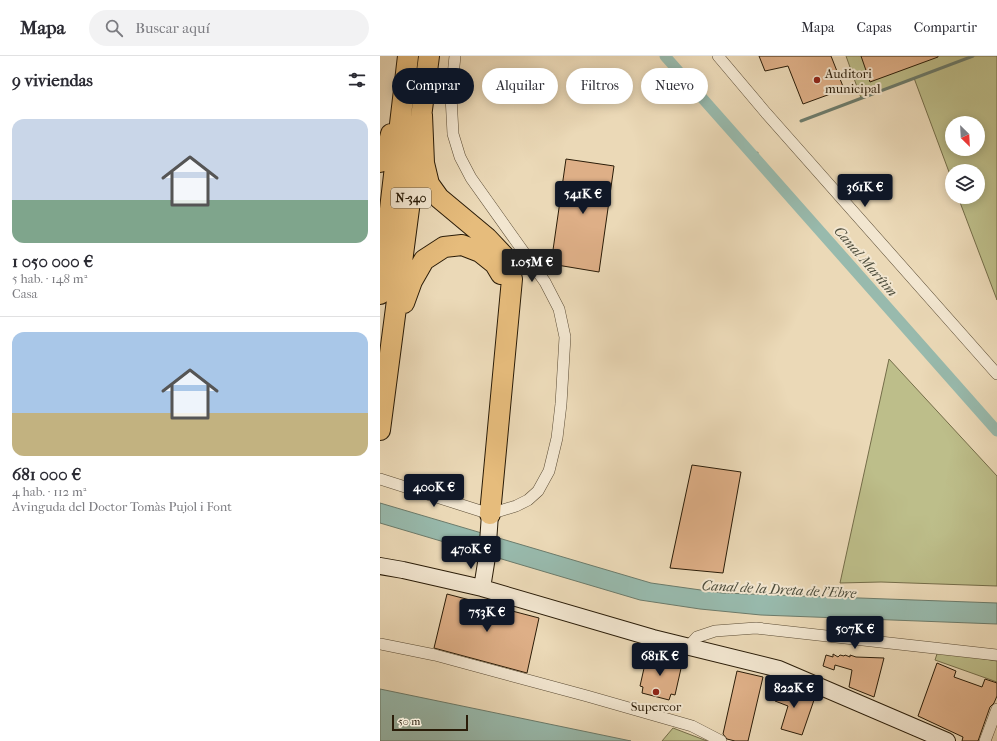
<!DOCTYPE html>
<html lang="es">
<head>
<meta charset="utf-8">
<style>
  body { margin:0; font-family:"IM FELL French Canon",serif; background:#f2f2f3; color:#2b2b33; height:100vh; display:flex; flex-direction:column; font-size:15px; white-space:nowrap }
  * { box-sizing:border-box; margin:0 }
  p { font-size:13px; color:#7c7c81 }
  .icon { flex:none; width:22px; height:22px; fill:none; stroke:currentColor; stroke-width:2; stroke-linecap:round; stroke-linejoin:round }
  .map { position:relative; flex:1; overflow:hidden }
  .side { display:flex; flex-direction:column; background:#fff; width:380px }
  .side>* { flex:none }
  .top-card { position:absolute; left:12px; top:12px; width:380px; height:36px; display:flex; gap:8px }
  .needle { width:26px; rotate:156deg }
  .fabs { position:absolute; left:565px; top:60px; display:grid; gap:8px }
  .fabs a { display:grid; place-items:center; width:40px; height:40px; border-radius:50%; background:#fff; box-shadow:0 2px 10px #0003; font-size:20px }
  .scale { position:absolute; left:12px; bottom:10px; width:76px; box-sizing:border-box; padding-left:4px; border:2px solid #2a1c08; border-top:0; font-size:11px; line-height:14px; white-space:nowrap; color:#2a1c08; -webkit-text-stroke:3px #f2e6d0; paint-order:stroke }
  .price { position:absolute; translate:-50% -34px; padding:0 9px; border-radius:4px; background:#111827; color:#fff; font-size:13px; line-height:26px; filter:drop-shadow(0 1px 2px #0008) }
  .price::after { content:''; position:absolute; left:50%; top:24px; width:12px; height:9px; margin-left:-6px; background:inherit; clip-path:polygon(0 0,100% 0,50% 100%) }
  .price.selected { background:#222; color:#fff }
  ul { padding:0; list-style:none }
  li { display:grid; align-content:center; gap:8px; height:212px; padding:0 12px }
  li+li { border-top:1px solid #e1e1e2 }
  li span { display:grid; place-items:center; height:124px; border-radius:12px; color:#555 }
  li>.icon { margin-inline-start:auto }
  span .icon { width:72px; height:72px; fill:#fffc; stroke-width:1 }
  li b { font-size:17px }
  h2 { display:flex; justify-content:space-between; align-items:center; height:48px; padding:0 12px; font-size:17px }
  .chip { padding:0 14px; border-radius:18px; background:#fff; box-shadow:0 2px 10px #0003; font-size:14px; line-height:36px }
  .chip.selected { background:#111827; color:#fff }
  header { display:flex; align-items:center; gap:24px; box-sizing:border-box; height:56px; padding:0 20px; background:#fff; border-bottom:1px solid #e1e1e2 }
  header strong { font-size:19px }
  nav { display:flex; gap:22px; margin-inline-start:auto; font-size:14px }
  .search { width:280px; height:36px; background:#f2f2f3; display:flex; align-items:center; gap:10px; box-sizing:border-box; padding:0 14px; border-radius:22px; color:#7c7c81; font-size:15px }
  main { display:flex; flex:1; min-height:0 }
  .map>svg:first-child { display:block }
  .green { fill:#bdbe8a; stroke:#746d49; fill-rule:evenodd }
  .water { fill:#98baad; stroke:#6c7b6b }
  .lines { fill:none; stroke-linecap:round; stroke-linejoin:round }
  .stream { stroke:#6c7b6b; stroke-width:3 }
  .canal { stroke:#98baad; stroke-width:11 }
  .building { fill:#deaf87; stroke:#2a1c08 }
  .street-casing { stroke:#5a4b34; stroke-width:12 }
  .secondary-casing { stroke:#2a1c08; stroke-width:18 }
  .highway-casing { stroke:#2a1c08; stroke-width:22 }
  .street { stroke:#f2e6d0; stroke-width:11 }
  .secondary { stroke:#f2e6d0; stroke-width:16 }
  .highway { stroke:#e6bc7c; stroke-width:20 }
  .poi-dot { fill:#8f2418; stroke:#f2e6d0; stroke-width:1.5 }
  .labels { text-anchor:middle; stroke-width:4; stroke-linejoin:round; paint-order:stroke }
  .shield { fill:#f2e6d0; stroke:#665944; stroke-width:1 }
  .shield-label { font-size:12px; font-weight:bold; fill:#2a1c08 }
  .poi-label { font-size:13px; fill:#2a1c08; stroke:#f2e6d0; text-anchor:start }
  .water-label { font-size:14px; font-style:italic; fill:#4b4b3a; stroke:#f2e6d0 }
</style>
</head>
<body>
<header>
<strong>Mapa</strong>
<div class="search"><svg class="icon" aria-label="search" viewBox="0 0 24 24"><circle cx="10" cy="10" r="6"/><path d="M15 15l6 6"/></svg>Buscar aquí</div>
<nav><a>Mapa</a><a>Capas</a><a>Compartir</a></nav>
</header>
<main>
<section class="side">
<h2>9 viviendas<svg class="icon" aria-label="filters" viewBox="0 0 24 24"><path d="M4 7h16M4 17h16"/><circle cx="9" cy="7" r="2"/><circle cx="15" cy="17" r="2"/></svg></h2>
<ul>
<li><span style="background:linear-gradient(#c9d6e8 65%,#7fa58c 0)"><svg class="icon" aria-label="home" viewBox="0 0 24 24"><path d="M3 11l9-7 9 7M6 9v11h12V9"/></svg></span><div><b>1 050 000 €</b><p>5 hab. · 148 m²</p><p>Casa</p></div></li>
<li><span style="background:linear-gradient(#a9c7e8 65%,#c2b280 0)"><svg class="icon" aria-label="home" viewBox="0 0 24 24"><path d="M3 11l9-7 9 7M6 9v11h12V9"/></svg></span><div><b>681 000 €</b><p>4 hab. · 112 m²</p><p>Avinguda del Doctor Tomàs Pujol i Font</p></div></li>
</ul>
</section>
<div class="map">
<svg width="617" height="685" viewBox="0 0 617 685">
  <rect width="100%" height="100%" fill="#ebd9b7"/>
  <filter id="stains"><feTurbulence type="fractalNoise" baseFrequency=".005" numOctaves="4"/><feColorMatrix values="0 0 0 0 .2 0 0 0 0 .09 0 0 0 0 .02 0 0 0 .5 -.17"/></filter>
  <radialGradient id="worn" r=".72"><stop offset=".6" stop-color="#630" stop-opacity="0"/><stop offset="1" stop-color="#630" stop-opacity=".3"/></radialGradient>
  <path class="green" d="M 466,0 L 617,0 L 617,244 L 578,141 L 598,141 L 598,115 L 572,115 L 572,124 L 534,22 L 481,42 ZM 572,67 L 598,67 L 598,93 L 572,93 Z
    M 509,303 L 617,420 L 617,530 L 501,526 L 460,527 Z
    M 558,595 L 617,605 L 617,626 L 555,604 Z
    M 293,672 L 327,685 L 282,685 Z"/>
  <path class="water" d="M 0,447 L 271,527 L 342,537 L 617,547 L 617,568 L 381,559 L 320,553 L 260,544 L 0,467 Z
    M 0,633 L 251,685 L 0,685 Z"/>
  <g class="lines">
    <path class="stream" d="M 421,65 L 593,0
      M 374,100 L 377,97"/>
    <path class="canal" d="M 285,0 L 617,375"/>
  </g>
  <path class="building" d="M 379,0 L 451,0 L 464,33 L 423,48 L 408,10 L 385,15 Z
    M 481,0 L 558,0 L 558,1 L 490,26 Z
    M 186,103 L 234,110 L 219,216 L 171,208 Z
    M 312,409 L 361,416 L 343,517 L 290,512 Z
    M 67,538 L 159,562 L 147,617 L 54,592 Z
    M 453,598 L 458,601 L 460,599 L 464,600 L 465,599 L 470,601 L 470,599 L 476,601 L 504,602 L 494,641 L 469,631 L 472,614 L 455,609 L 454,614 L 443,610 L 446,599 L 453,601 Z
    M 267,599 L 302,608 L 295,639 L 291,638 L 289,644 L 262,637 L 263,631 L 260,630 Z
    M 557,607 L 576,615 L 574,621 L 602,631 L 605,623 L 617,627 L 617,640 L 614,647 L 610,651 L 598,685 L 582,685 L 583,681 L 538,660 Z
    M 357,615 L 383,621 L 368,685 L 355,685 L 347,683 L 343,678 Z
    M 401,626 L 412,630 L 411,634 L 434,644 L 422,679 L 401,673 L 408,650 L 395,645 Z"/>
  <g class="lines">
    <defs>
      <path id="street" d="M 338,0 L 386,57 L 617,318
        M 0,423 L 110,458 L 136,450 L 148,444 L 158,435 L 169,415 L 177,382 L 181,348 L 185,281 L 179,253 L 165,226 L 91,122 L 80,101 L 73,78 L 71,40 L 75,0
        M 0,588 L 55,599 L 207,640 L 312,670 L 341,685
        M 309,590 L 317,581 L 335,575 L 376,572 L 617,599
        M 605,685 L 617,653"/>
      <path id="secondary" d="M 0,510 L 23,514 L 102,532 L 273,582 L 399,613 L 567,685
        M 102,532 L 107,501 L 110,458"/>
      <path id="highway" d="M 42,59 L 44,107 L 49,128 L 59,142 L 107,182 L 125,201 L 132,223 L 110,458
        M 0,106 L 7,93 L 11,78
        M 0,238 L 28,0
        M 24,247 L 32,225 L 44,204 L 64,191 L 82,189 L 100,196 L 115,208 L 121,218
        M 0,374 L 49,0"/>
    </defs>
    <use href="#street" class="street-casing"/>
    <use href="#secondary" class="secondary-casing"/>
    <use href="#highway" class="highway-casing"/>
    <use href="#street" class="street"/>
    <use href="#secondary" class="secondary"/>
    <use href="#highway" class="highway"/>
  </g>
  <g class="poi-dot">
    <circle cx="437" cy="24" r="4"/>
    <circle cx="276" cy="636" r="4"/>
  </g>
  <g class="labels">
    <rect class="shield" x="11" y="132" width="40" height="20" rx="3"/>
    <g class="shield-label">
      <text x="31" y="146">N-340</text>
    </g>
    <g class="poi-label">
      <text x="445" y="22">Auditori<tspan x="445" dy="15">municipal</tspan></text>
      <text x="276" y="655" text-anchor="middle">Supercor</text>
    </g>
    <g class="water-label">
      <text transform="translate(486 205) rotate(49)" y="5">Canal Marítim</text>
      <text transform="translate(399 533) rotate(3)" y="5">Canal de la Dreta de l'Ebre</text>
    </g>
  </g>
  <rect width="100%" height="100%" filter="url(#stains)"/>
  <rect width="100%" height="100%" fill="url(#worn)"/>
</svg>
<div class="fabs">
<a><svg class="needle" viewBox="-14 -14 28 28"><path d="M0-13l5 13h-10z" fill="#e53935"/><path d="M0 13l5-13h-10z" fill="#7c7c81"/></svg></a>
<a><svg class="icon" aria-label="layers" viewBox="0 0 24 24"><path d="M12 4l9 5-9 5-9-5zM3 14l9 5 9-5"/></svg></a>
</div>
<div class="scale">50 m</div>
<b class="price" style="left:485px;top:152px">361K €</b>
<b class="price" style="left:203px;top:159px">541K €</b>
<b class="price selected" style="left:152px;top:227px">1.05M €</b>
<b class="price" style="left:54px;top:452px">400K €</b>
<b class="price" style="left:91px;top:514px">470K €</b>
<b class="price" style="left:107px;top:577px">753K €</b>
<b class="price" style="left:475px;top:594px">507K €</b>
<b class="price" style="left:280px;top:621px">681K €</b>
<b class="price" style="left:414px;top:653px">822K €</b>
<div class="top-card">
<a class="chip selected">Comprar</a>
<a class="chip">Alquilar</a>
<a class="chip">Filtros</a>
<a class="chip">Nuevo</a>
</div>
</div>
</main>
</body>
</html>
